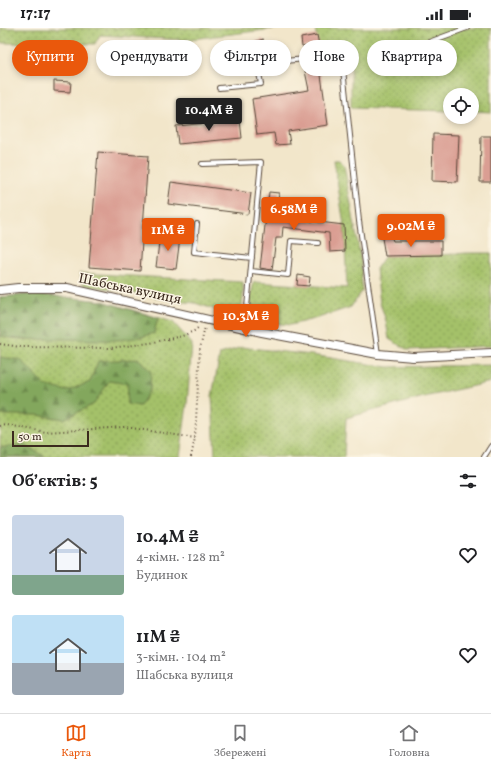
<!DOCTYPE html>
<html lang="uk">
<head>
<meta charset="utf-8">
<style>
  body { margin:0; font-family:Vollkorn,serif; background:#f2f2f2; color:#202124; height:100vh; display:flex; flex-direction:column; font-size:15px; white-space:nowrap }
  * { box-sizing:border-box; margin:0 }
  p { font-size:13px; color:#757577 }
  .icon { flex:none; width:22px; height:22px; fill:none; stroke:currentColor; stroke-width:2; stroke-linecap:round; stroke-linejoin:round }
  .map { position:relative; height:429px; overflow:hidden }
  .side { display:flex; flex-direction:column; background:#fff; flex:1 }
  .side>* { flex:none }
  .hud { position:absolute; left:12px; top:12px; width:467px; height:36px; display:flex; gap:8px }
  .tools { position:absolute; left:443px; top:60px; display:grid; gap:8px }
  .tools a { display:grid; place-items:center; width:36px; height:36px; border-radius:50%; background:#fff; box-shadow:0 2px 6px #0003; font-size:20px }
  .scale { position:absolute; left:12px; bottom:10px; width:77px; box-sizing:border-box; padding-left:4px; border:2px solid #3b2a1e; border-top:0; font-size:11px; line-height:14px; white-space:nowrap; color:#3b2a1e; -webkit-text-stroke:3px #fcf5e5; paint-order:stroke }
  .price { position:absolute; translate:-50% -34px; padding:0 9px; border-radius:4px; background:#ea580c; color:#fff; font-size:13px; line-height:26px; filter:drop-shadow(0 1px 2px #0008) }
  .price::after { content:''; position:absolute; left:50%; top:24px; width:12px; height:9px; margin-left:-6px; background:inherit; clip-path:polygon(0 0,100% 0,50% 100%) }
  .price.selected { background:#222; color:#fff }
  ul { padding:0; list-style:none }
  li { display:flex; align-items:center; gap:12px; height:100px; padding:0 12px }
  li span { display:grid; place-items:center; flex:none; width:112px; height:80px; border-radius:4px; color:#555 }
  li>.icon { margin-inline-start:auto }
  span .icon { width:48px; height:48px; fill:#fffc; stroke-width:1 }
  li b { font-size:17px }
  h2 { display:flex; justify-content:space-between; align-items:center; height:48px; padding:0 12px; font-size:17px }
  .tag { padding:0 14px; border-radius:18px; background:#fff; box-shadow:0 2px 6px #0003; font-size:14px; line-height:36px }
  .tag.selected { background:#ea580c; color:#fff }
  .status { display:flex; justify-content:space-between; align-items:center; height:28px; padding:0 20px; background:#fff; direction:ltr }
  .status svg { height:11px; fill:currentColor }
  .dock { display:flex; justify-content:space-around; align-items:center; height:56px; border-top:1px solid #e0e0e0; background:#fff; font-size:11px; color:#757577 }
  .dock a { display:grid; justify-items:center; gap:2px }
  .dock .selected { color:#ea580c }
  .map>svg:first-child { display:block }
  .grass { fill:url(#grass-dots); stroke:#707644 }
  .forest { fill:url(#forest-firs); stroke:#5f683e }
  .building { fill:#da9e93 }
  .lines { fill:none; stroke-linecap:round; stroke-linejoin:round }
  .service-casing { stroke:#564638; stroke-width:6 }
  .minor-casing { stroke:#564638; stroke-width:10 }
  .path { stroke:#564638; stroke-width:2; stroke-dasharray:1 3; stroke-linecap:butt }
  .service { stroke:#fff; stroke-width:4 }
  .minor { stroke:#fff; stroke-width:8 }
  .labels { text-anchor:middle; stroke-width:3; stroke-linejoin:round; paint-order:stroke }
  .street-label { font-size:14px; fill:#3b2a1e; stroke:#fcf5e5 }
</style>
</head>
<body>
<div class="status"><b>17:17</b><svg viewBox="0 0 49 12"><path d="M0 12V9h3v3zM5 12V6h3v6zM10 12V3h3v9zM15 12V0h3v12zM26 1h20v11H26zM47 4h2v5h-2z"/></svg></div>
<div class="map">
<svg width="491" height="429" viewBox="0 0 491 429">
  <defs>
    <pattern id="grass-dots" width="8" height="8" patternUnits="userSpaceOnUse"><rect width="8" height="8" fill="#a4c169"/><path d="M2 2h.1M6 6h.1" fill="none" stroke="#879d56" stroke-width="1.8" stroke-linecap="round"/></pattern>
    <pattern id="forest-firs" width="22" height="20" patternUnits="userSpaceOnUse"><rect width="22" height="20" fill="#83a75d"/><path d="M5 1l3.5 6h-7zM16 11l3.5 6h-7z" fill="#6c884c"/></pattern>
  </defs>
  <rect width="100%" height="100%" fill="#fcf5e5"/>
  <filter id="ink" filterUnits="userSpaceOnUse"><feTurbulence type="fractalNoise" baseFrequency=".025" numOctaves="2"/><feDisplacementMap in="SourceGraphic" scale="8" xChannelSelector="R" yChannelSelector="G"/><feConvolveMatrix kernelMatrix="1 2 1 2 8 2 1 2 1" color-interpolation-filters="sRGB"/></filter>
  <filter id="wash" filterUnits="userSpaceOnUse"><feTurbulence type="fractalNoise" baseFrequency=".012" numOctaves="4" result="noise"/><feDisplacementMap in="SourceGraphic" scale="16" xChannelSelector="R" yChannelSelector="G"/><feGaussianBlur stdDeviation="0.9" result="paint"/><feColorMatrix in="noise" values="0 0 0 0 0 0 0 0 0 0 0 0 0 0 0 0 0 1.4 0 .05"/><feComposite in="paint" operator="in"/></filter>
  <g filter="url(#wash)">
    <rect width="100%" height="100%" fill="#f2e6ca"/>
    <path class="grass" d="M 0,0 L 281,0 L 184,12 L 100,7 L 95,16 L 0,15 Z
      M 315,0 L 491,0 L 491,84 L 472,83 L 472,67 L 450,67 L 450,83 L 351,80 L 351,36 L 344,34 L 330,25 L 319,24 Z
      M 334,132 L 339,132 L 344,137 L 361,233 L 362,263 L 351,279 L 318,290 L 290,297 L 265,294 L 254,287 L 250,270 L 254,254 L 347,260 L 344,197 Z
      M 467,225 L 491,225 L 491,318 L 408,322 L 389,311 L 386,293 L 380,275 L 376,241 L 385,228 L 441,227 Z
      M 79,245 L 243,254 C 243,265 245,280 235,288 L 195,275 L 168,272 L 142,266 L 84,257 Z
      M 35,266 L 102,273 L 173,294 L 192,316 L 187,376 L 180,429 L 0,429 L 0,269 Z
      M 242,319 L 312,327 L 388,339 L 491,337 L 491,354 L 424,369 L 346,390 L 344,429 L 215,429 L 212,368 L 220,326 Z"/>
    <path class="forest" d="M 35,266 L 102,273 L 158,290 L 154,305 C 125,316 92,311 62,311 C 40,311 22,313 0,308 L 0,269 Z
      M 0,329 L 21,332 L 44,357 L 67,363 L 90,354 L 98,333 L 139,331 L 151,344 L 150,362 L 140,378 L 127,376 L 128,356 L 109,353 L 94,376 L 64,391 L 37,387 L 0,387 Z
      M 23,416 L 45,429 L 0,429 L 0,420 Z"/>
    <g id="blocks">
      <path class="building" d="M 317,7 L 319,17 L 302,19 L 301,10 Z
        M 263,11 L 265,20 L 255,23 L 252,15 Z
        M 105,20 L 184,24 L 183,44 L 104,41 Z
        M 53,28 L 70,29 L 70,39 L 52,38 Z
        M 320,40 L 328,97 L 288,103 L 290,116 L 276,117 L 274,105 L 257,107 L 252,71 L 309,62 L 305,43 Z
        M 54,53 L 71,54 L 70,64 L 54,63 Z
        M 240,92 L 242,110 L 178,116 L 176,98 Z
        M 433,106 L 459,107 L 457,154 L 432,153 Z
        M 481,108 L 491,108 L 491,154 L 480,154 Z
        M 98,124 L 148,128 L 140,243 L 89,239 Z
        M 171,154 L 251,165 L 248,186 L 168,176 Z
        M 269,164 L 279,165 L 277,182 L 286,183 L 285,190 L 344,197 L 345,223 L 330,224 L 329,205 L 283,199 L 282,210 L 276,210 L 272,242 L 260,240 Z
        M 160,207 L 180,210 L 176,241 L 156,239 Z
        M 391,208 L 393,213 L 441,213 L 441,227 L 385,228 L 382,210 Z
        M 298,247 L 310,249 L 309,258 L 297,257 Z"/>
    </g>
  </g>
  <g filter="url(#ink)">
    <use href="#blocks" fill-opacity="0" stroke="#564638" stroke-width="1"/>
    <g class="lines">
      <defs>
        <path id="service" d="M 429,14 L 467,0
          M 219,60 L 261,56 L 259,45 L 262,35 L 328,29 L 343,41 L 359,193 L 378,326
          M 202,136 L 261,134 L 245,300
          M 197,196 L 194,224 L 252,230
          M 251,243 L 288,247 L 291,213 L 318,215
          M 484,429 L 491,418"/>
        <path id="minor" d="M 0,262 L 18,260 L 67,260 L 262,304 L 378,326 L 413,329 L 491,325"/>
      </defs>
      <use href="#service" class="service-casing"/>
      <use href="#minor" class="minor-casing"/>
      <path class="path" d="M 0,316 L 21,319 L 110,320 L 150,315 L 182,308 L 194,303 L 199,299
        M 0,398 L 7,397 L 46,404 L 125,399 L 195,410
        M 191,429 L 195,410 L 200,321 L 205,299"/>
      <use href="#service" class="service"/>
      <use href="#minor" class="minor"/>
    </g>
  </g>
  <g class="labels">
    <g class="street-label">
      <text transform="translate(130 260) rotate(12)" y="5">Шабська вулиця</text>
    </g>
  </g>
</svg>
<div class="tools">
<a><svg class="icon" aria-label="locate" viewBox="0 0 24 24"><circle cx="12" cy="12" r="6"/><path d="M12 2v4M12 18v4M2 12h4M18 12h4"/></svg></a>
</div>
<div class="scale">50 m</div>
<b class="price selected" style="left:209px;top:104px">10.4M ₴</b>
<b class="price" style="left:294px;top:203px">6.58M ₴</b>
<b class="price" style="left:411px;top:220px">9.02M ₴</b>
<b class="price" style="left:168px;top:224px">11M ₴</b>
<b class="price" style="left:246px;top:310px">10.3M ₴</b>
<div class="hud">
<a class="tag selected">Купити</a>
<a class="tag">Орендувати</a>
<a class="tag">Фільтри</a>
<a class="tag">Нове</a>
<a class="tag">Квартира</a>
</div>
</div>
<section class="side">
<h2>Об’єктів: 5<svg class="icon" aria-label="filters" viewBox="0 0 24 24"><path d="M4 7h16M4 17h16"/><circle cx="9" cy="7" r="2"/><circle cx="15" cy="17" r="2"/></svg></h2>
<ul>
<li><span style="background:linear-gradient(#c9d6e8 75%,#7fa58c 0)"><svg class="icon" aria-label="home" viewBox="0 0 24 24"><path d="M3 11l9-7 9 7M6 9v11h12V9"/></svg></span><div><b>10.4M ₴</b><p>4-кімн. · 128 m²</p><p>Будинок</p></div><svg class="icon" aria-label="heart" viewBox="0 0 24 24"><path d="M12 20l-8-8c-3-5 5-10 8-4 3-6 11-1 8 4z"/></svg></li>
<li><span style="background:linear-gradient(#bfe0f5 60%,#9aa5b1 0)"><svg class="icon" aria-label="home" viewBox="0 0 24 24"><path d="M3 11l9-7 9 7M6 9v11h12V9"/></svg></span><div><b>11M ₴</b><p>3-кімн. · 104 m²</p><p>Шабська вулиця</p></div><svg class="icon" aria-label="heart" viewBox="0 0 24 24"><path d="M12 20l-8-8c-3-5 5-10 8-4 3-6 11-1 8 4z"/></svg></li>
</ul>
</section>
<nav class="dock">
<a class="selected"><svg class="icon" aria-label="map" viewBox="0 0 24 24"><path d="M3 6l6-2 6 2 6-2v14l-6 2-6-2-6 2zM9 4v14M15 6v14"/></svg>Карта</a>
<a><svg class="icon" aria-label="saved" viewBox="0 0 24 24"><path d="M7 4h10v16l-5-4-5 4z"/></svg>Збережені</a>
<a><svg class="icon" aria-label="home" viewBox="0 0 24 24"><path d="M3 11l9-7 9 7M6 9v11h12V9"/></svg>Головна</a>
</nav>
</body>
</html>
